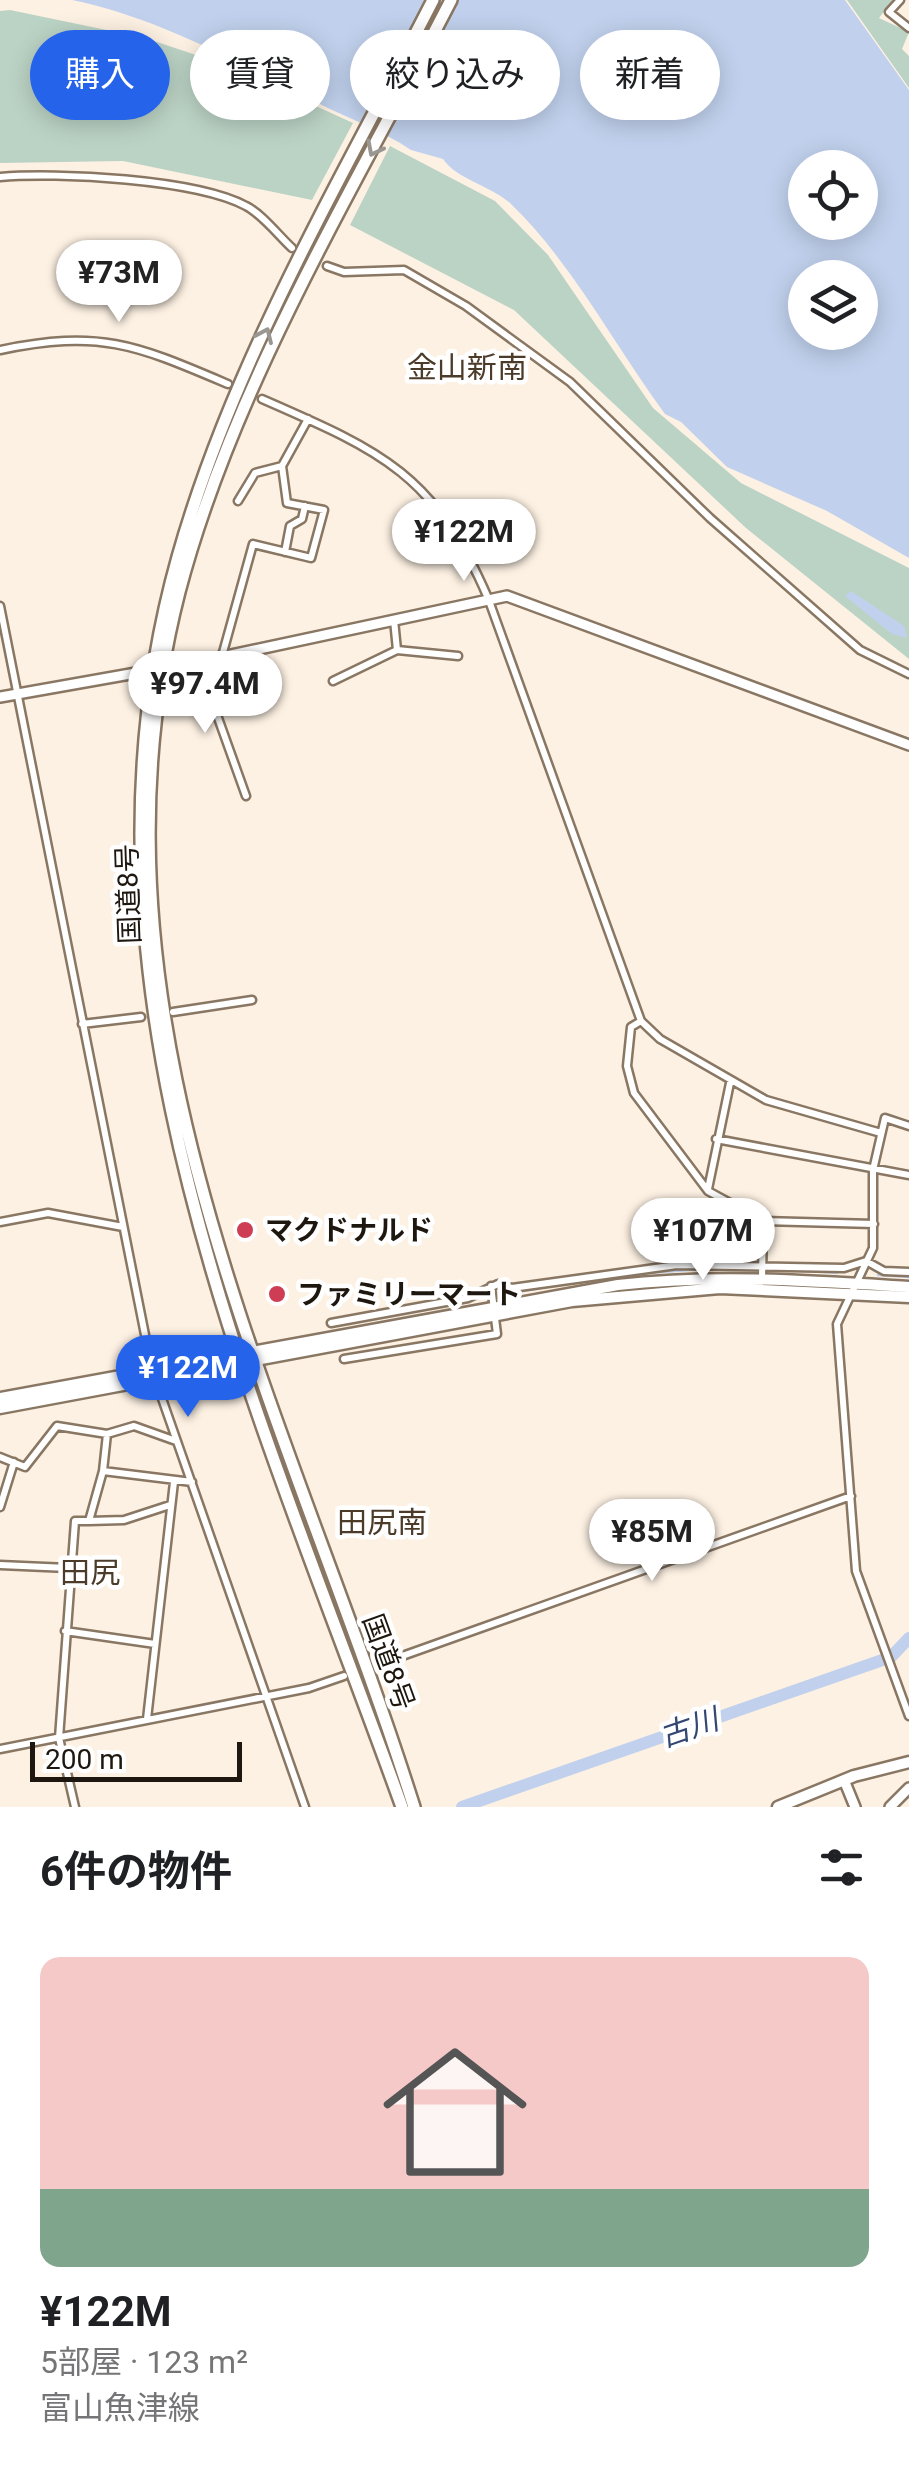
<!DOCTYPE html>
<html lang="ja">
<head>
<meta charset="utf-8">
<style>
  body { margin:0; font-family:Roboto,"Noto Sans JP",sans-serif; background:#f6f6f6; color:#202124; height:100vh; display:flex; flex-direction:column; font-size:38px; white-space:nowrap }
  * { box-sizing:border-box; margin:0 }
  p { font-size:32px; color:#757577 }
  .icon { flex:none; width:55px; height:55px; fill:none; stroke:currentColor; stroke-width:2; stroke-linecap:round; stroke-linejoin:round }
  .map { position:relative; height:1807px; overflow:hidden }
  .drawer { display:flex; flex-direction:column; background:#fff; flex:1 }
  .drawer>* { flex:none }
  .hud { position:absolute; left:30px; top:30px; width:850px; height:90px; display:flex; gap:20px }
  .tools { position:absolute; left:788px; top:150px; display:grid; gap:20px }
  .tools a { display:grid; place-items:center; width:90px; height:90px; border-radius:50%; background:#fff; box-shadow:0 5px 25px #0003; font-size:50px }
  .scale { position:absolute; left:30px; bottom:25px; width:212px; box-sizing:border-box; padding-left:10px; border:5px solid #1e170f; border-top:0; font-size:28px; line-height:35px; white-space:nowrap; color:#1e170f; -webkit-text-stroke:8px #fff; paint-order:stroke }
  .price { position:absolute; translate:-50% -85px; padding:0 22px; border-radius:35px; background:#fff; color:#222; font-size:32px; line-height:65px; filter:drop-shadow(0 2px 5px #0008) }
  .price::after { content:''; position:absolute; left:50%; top:60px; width:30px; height:22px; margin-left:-15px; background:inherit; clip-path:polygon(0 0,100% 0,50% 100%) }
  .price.on { background:#2563eb; color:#fff }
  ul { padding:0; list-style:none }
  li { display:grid; align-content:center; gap:20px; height:530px; padding:0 40px }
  li span { display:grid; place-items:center; height:310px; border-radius:20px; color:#555 }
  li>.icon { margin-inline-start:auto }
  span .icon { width:180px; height:180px; fill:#fffc; stroke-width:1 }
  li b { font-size:42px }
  h2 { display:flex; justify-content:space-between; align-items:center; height:120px; padding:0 40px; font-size:42px }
  .chip { padding:0 35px; border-radius:45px; background:#fff; box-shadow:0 5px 25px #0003; font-size:35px; line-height:90px }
  .chip.on { background:#2563eb; color:#fff }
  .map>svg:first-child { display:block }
  .green { fill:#bbd3c5 }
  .water { fill:#c1d1ed; fill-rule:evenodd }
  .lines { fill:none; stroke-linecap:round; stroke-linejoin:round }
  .stream { stroke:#c1d1ed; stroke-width:2.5 }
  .river { stroke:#c1d1ed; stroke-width:12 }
  .street-casing { stroke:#897763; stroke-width:11 }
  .secondary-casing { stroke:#897763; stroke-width:14 }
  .primary-casing { stroke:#897763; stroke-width:15 }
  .highway-casing { stroke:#897763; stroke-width:16 }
  .street { stroke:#fff; stroke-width:6 }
  .secondary { stroke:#fff; stroke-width:9 }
  .primary { stroke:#fff; stroke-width:10 }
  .highway { stroke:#fff; stroke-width:11 }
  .oneway { stroke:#9a9793 }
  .poi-dot { fill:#ce3d54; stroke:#fff; stroke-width:4 }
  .labels { text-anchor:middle; stroke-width:9; stroke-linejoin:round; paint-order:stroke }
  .street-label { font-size:28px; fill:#1e170f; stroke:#fff }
  .poi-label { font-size:28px; font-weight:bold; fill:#1e170f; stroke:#fff; text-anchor:start }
  .neighbourhood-label { font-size:30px; fill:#4b3b28; stroke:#fff }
  .water-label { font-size:30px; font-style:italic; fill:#334770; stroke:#fff }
</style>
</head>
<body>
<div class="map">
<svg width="909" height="1807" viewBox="0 0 909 1807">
  <rect width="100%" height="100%" fill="#fdf1e3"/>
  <path class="green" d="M 847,0 L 893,0 L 879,18 L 909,32 L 902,49 L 909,56 L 909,88 Z
    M 10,10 L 145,38 L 226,65 L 353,123 L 312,200 L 123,161 L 0,163 L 0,11 Z
    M 390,146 L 495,201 L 548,255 L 653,408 L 741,483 L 909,568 L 909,659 L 746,528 L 514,310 L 350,225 Z"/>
  <path class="water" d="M 72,0 L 845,0 L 909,90 L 909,558 L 827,511 L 727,467 L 681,422 L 665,414 C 614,345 573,264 511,204 C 492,186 456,179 443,159 L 411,150 C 380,129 347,118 314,101 C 238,62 156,17 72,0 ZM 805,168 L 860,168 L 860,222 L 805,222 ZM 805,278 L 860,278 L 860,332 L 805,332 Z
    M 851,591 L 904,626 L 907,638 L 892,634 L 845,596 Z"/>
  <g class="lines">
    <path class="stream" d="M 228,650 L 509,592 L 909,739
      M 198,657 L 220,652
      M 795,1270 L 837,1273
      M 635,1274 L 702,1269
      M 878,1275 L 909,1277
      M 501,1295 L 563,1284"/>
    <path class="river" d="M 462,1807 L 891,1657 L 909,1638"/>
    <defs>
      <path id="street" d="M 900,0 L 889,12 L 909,28
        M 0,177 C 57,172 196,179 246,206 C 262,214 278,235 292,248
        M 327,266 L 344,272 L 404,270 L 466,306 L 570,382 L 710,518 L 860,650 L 909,674
        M 0,350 C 101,329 136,345 228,384
        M 262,399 C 381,451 434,473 488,598 L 641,1021 L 660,1039 L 766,1100 L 881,1133
        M 238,501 L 255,473 L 282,466
        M 285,552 L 290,526 L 302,519 L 305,506
        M 0,606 L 152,1370 L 305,1807
        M 397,650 L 458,656
        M 222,656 L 253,544 L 311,558 L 324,510 L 287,503 L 282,466 L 308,419
        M 198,662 L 246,796
        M 333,681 L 397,650 L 394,620
        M 173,1012 L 252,1000
        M 641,1021 L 631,1027 L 627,1066 L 634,1093 L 708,1191 L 763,1221 L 762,1279
        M 82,1024 L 141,1017
        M 909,1126 L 885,1118 L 873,1170 L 873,1248 L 837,1324 L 856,1571 L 909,1716
        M 716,1139 L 909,1175
        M 708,1189 L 730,1083
        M 763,1221 L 874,1224
        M 0,1222 L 48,1213 L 123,1227
        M 331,1323 L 468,1298 L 498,1284 L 512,1288 L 677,1265 L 844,1268 L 866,1261 L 884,1271 L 909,1272
        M 344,1359 L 497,1334 L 491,1286
        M 0,1457 L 25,1467 L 57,1426 L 107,1434 L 134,1426 L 176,1441
        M 103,1471 L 107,1434
        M 0,1507 L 14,1462
        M 89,1521 L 124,1520 L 170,1505
        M 0,1565 L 68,1568
        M 65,1631 L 155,1644
        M 377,1665 L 851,1496
        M 147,1719 L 174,1482
        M 0,1749 L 309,1688 L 344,1676
        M 75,1807 L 59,1738 L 75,1521 L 89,1521 L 103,1471 L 192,1482"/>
      <path id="secondary" d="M 0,697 L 198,662 L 507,596 L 909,745
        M 844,1780 L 855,1807
        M 890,1807 L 909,1788"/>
      <path id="primary" d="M 0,1398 L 618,1285 C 715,1274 811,1281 909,1287
        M 0,1408 L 572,1301 L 720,1288 L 909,1297
        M 778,1807 L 854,1776 L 909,1762"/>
      <path id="highway" d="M 402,1807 C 259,1408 57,988 178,557 C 233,361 341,180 433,0
        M 414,1807 C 289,1412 69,1020 179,592 C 233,386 354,189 451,0"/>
    </defs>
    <use href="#street" class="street-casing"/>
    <use href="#secondary" class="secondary-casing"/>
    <use href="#primary" class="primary-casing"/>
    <use href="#highway" class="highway-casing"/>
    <use href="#street" class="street"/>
    <use href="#secondary" class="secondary"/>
    <use href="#primary" class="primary"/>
    <use href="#highway" class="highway"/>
  </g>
  <defs><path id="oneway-chevron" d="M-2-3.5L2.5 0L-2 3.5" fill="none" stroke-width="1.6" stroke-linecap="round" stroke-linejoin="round" transform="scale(2.5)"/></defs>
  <g class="oneway">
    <use href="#oneway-chevron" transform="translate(374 149) rotate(117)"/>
    <use href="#oneway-chevron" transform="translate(265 335) rotate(-66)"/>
  </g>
  <g class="poi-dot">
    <circle cx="245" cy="1230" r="10"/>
    <circle cx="277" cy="1294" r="10"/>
  </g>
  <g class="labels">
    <g class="street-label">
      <text transform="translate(128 894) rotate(-92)" y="10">国道8号</text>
      <text transform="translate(389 1662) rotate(70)" y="10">国道8号</text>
    </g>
    <g class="poi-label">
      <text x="265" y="1240">マクドナルド</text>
      <text x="297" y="1304">ファミリーマート</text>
    </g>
    <g class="neighbourhood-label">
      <text x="467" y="378">金山新南</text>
      <text x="382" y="1533">田尻南</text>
      <text x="90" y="1583">田尻</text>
    </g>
    <g class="water-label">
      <text transform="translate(689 1728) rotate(-19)" y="10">古川</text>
    </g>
  </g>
</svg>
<div class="tools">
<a><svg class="icon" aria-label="locate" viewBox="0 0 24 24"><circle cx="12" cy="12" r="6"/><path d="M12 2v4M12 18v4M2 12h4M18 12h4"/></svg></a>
<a><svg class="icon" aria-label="layers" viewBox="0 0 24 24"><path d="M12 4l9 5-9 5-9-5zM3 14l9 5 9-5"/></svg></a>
</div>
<div class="scale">200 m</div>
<b class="price" style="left:119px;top:325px">¥73M</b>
<b class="price" style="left:464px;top:584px">¥122M</b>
<b class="price" style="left:205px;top:736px">¥97.4M</b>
<b class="price" style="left:703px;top:1283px">¥107M</b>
<b class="price on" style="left:188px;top:1420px">¥122M</b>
<b class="price" style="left:652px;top:1584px">¥85M</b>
<div class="hud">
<a class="chip on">購入</a>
<a class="chip">賃貸</a>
<a class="chip">絞り込み</a>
<a class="chip">新着</a>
</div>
</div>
<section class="drawer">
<h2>6件の物件<svg class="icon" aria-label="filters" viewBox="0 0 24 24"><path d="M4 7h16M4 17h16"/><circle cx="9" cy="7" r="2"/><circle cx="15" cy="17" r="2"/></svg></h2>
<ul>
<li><span style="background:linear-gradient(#f6c9c9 75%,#7fa58c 0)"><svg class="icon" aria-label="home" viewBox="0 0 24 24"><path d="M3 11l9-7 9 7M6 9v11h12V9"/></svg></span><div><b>¥122M</b><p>5部屋 · 123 m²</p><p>富山魚津線</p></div></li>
</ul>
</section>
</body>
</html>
